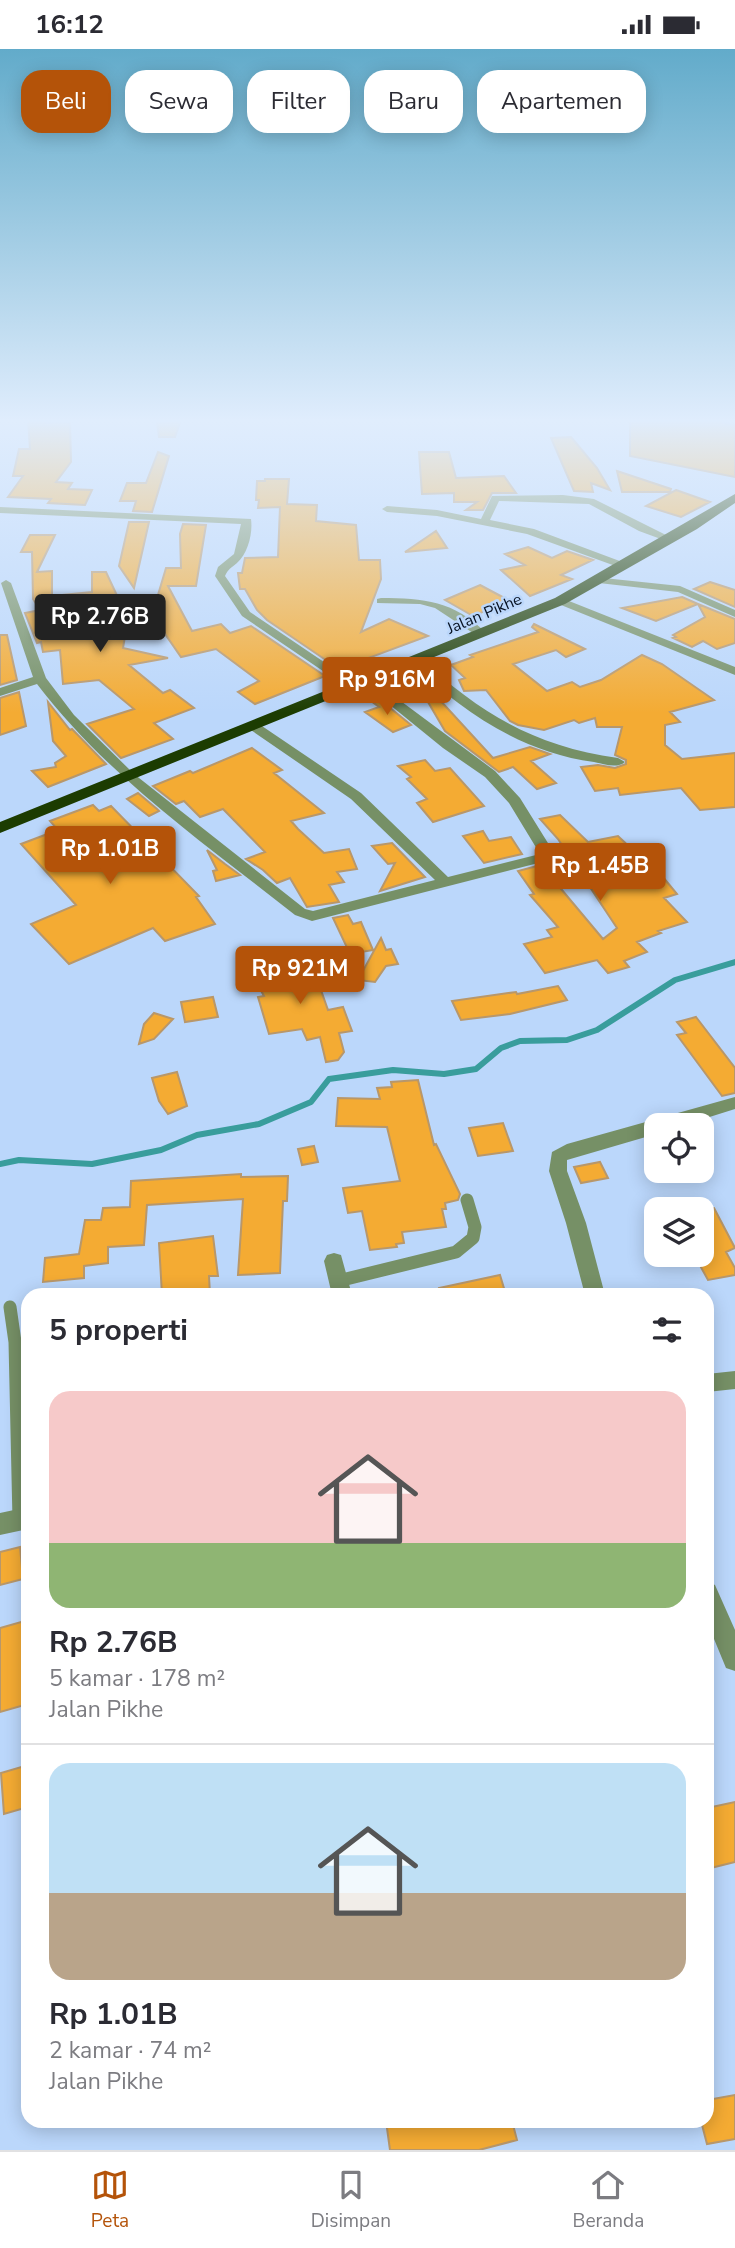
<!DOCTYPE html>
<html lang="id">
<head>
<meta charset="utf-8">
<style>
  body { margin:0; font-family:"Nunito Sans",sans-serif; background:#f2f2f3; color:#2b2b33; height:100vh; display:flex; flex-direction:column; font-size:26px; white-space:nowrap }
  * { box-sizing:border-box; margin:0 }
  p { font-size:23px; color:#7c7c81 }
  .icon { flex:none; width:38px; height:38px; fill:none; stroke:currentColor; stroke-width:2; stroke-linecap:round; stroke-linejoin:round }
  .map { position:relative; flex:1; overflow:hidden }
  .sheet { position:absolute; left:21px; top:1239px; width:693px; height:840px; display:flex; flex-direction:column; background:#fff; border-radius:21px; box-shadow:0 4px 18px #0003 }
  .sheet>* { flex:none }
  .banner { position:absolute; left:21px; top:21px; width:693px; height:63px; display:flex; gap:14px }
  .controls { position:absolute; left:644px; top:1064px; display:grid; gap:14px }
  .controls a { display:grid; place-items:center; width:70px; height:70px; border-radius:14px; background:#fff; box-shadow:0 4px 18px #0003; font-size:35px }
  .price { position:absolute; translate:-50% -60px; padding:0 16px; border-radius:7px; background:#b45309; color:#fff; font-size:23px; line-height:46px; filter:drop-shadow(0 2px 4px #0008) }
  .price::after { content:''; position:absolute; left:50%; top:42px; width:21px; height:16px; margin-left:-10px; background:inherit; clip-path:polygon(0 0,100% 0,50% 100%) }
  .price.active { background:#222; color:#fff }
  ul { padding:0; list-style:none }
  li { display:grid; align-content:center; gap:14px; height:371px; padding:0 28px }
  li+li { border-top:2px solid #e1e1e2 }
  li span { display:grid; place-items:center; height:217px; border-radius:21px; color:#555 }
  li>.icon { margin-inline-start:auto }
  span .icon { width:126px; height:126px; fill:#fffc; stroke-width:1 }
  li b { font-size:30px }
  h2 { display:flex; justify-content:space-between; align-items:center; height:84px; padding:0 28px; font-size:30px }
  .tag { padding:0 24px; border-radius:21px; background:#fff; box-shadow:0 4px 18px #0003; font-size:24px; line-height:63px }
  .tag.active { background:#b45309; color:#fff }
  .status { display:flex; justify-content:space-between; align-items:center; height:49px; padding:0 35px; background:#fff; direction:ltr }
  .status svg { height:19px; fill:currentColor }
  .tab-bar { display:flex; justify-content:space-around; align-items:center; height:98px; border-top:2px solid #e1e1e2; background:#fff; font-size:19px; color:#7c7c81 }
  .tab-bar a { display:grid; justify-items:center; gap:4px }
  .tab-bar .active { color:#b45309 }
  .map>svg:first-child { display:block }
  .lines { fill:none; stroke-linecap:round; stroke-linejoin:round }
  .stream { stroke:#399d9c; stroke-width:6 }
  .building { fill:#f4ab33; stroke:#b8976a; stroke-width:2 }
  .lane { stroke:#769066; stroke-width:13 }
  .street { fill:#769066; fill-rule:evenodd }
  .highway { fill:#1c3c01; fill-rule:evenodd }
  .labels { text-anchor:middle; stroke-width:5; stroke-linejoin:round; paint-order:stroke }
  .far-street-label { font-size:16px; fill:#061121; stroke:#bbd7fb }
</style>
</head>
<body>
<div class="status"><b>16:12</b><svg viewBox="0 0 49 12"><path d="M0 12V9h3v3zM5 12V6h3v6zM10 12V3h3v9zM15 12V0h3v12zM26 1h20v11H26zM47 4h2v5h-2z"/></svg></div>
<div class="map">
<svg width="735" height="2101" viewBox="0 0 735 2101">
  <rect width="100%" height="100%" fill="#bbd7fb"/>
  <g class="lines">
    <path class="stream" d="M 0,1115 L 19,1111 L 92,1115 L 161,1101 L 197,1086 L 259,1075 L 311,1053 L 329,1030 L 393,1021 L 444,1025 L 476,1020 L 501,999 L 520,992 L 567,991 L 597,981 L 675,931 L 735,913"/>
  </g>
  <path class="building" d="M 28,370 L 46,370 L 46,374 L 70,373 L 71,413 L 56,433 L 72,434 L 68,440 L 92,441 L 85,456 L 48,454 L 51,450 L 8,448 L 23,427 L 13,427 L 19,400 L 30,400 Z
    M 655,370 L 726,370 L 723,374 L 735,376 L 735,428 L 630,407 L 630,372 Z
    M 181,371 L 175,388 L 159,388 L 157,373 Z
    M 571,388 L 597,419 L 610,441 L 591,434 L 593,443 L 574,442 L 551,389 Z
    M 158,403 L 169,407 L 152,463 L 133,462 L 136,452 L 120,452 L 127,434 L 146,434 Z
    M 419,403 L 449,403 L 456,429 L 504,427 L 516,444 L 492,444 L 483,461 L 466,461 L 477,453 L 454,453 L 454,444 L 422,445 Z
    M 617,422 L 671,440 L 670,443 L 622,443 Z
    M 265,430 L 289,430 L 287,455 L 317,456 L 316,472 L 356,476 L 359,511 L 380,511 L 381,530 L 361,583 L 389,570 L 428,587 L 339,620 L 267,571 L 257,561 L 245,540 L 240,540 L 238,524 L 242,524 L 245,509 L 278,508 L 280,458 L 258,459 L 259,451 L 256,451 L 257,432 L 265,432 Z
    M 676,441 L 710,453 L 681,468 L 646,457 Z
    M 129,473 L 149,473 L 134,539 L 119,517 Z
    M 183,475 L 206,476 L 196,537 L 168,537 L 192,582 L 221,575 L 230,584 L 251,577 L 325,627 L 255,655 L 238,643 L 259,632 L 216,600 L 181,608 L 152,566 L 166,519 L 181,519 L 180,485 Z
    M 436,482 L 447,499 L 405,503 Z
    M 30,486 L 55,486 L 37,523 L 52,522 L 52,547 L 92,543 L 92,523 L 106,523 L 128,570 L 123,599 L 168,609 L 129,616 L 163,644 L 170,641 L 194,659 L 154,674 L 173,690 L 121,709 L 87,675 L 134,660 L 99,631 L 63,635 L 60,601 L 43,603 L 41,593 L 37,594 L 25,564 L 40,561 L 33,550 L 32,503 L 21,503 Z
    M 528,498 L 552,509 L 567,502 L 593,511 L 561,526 L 572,530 L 530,547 L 501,521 L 525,516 L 505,505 Z
    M 710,533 L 735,541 L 735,558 L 694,540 Z
    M 480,536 L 510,552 L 473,567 L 445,551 Z
    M 682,548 L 698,555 L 656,572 L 622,559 Z
    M 698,555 L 735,570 L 735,594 L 717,600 L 703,592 L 692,598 L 673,589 L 676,588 L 673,586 L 705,568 Z
    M 534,575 L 585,600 L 566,608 L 556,601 L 513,615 L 547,642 L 572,633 L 580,638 L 601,631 L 642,606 L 662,615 L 714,651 L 670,663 L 680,673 L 665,676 L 665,696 L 682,710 L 735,704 L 735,758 L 700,761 L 681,739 L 620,746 L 618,739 L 595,742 L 581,718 L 598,716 L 615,719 L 626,715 L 626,711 L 615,706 L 622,678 L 597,678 L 595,669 L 579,674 L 574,671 L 544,681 L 518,676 L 510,672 L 486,641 L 464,642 L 459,631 L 465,629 L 451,616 L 473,608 L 470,606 L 538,583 L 532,578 Z
    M 0,586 L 7,586 L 17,631 L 0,636 Z
    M 427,637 L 493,709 L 530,698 L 550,705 L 531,712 L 556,734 L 537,740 L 513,718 L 499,723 L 445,682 L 421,641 Z
    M 19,643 L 26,677 L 0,686 L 0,649 Z
    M 378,649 L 411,676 L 393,683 L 365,663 L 379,658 L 371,652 Z
    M 48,653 L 70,681 L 72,680 L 106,715 L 48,738 L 32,722 L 56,718 L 55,714 L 66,707 L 53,692 Z
    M 252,699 L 282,721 L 274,724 L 324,764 L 291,772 L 298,780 L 324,804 L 349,800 L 357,820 L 337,823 L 344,833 L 329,836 L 339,853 L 307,858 L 290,829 L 277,834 L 263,821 L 246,810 L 265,803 L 223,760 L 200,768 L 184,752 L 176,755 L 153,737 L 190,722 L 193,724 Z
    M 425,711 L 435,722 L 450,719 L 484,757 L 433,773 L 417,754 L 427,750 L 407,730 L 411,728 L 398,717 Z
    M 138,744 L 157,760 L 159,762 L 149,767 L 127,750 Z
    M 93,756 L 99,762 L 111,757 L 199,847 L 196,848 L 215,875 L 165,892 L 153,879 L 69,915 L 31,875 L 76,856 L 21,795 L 58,781 L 50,772 Z
    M 560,766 L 588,793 L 618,787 L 635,803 L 639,799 L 677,845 L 664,849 L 687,873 L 658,882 L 661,884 L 637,893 L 647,903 L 624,912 L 629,918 L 608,924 L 597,911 L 545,924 L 524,895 L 552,888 L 547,881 L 558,878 L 530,846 L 534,845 L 518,822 L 541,816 L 603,890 L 617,879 L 558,790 L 540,770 Z
    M 483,782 L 489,792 L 511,788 L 522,805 L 484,814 L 463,787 Z
    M 392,794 L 425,828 L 380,842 L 395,814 L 388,815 L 372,797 Z
    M 207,801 L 225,815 L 240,826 L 216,832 L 213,822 L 217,821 Z
    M 348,866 L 353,875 L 361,873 L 373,901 L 350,905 L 333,869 Z
    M 381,889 L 386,901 L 391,900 L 398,915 L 386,917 L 375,933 L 358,931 Z
    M 264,913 L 271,920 L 311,913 L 328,961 L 343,958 L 352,982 L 339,984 L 344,1003 L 338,1011 L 326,1013 L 320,988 L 307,991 L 302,980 L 269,985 L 258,948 L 264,947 L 248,918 Z
    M 558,937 L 567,951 L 510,965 L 461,971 L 452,952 L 516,943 L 517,945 Z
    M 213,948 L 218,968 L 185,973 L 181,953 Z
    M 154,964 L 173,970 L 154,990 L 139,995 L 144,975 Z
    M 696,968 L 735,1019 L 735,1044 L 722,1047 L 677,986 L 686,984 L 677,973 Z
    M 177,1023 L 187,1057 L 168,1065 L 159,1052 L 152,1029 Z
    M 418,1031 L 434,1096 L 436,1095 L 460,1145 L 458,1151 L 445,1154 L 446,1160 L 442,1160 L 446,1178 L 402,1183 L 404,1194 L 396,1195 L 397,1198 L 370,1201 L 362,1162 L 348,1164 L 343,1139 L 400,1132 L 387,1078 L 336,1077 L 338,1049 L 380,1050 L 377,1039 L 392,1038 L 391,1033 Z
    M 503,1074 L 513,1102 L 478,1107 L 469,1079 Z
    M 314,1097 L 318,1113 L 302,1116 L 298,1100 Z
    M 600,1113 L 608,1129 L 581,1134 L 574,1118 Z
    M 241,1125 L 241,1128 L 288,1127 L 287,1152 L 283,1152 L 280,1224 L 238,1226 L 243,1150 L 147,1156 L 144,1196 L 108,1198 L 108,1214 L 84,1217 L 84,1229 L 43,1233 L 45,1209 L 79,1205 L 85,1171 L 101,1171 L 103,1159 L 130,1158 L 131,1132 Z
    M 714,1159 L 735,1199 L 726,1203 L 735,1219 L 735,1226 L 708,1231 L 697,1211 L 702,1210 L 702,1161 Z
    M 213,1187 L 218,1227 L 209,1227 L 210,1246 L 162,1246 L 159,1194 Z
    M 500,1226 L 506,1246 L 440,1246 L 439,1239 Z
    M 20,1498 L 23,1530 L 0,1536 L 0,1503 Z
    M 28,1571 L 28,1655 L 0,1663 L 0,1579 Z
    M 28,1716 L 28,1758 L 4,1765 L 1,1724 Z
    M 735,1753 L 735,1813 L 707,1820 L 707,1759 Z
    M 735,2046 L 735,2090 L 707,2095 L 701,2072 L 707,2072 L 707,2051 Z
    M 386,2072 L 512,2072 L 517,2091 L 479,2101 L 390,2101 Z"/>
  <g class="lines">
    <path class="lane" d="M 338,1232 L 456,1203 L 473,1189 L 475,1178 L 467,1151
      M 10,1258 L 15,1293 L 19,1471"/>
    <path class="street" d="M 563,446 L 594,450 L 674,490 L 669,493 L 639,482 L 589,455 L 499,452 L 490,471 L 534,480 L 625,514 L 625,518 L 621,519 L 527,485 L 437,467 L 387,463 L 382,460 L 387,457 L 437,461 L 481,470 L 492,447 Z
      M 0,458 L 251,470 C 253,484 248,504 237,514 C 231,519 228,520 225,527 L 250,563 L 358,636 L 348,639 L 242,567 L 215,527 L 218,518 L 234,505 L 241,475 L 0,464 Z
      M 594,528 L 680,537 L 735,561 L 735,568 L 678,543 L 590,533 L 589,531 Z
      M 6,531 L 11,534 L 46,629 L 74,666 L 134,725 L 305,860 L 313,862 L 435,831 L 351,750 L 248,679 L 248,673 L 256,673 L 361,744 L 448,828 L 540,805 L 509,754 L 485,728 L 443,699 L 363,634 L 361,631 L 367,627 L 495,722 L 520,749 L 556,807 L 554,810 L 312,872 L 295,866 C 204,794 108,728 37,635 L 0,647 L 0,639 L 33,628 L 1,534 Z
      M 381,549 C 424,549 454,552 486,584 L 476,586 L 435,559 L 420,555 L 377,554 L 377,550 Z
      M 556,550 L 564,550 L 735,618 L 735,626 L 556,554 Z
      M 411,608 L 419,608 C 481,665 534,697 618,709 L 625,713 C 617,720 604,715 594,713 C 521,703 463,663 411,614 Z
      M 735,1048 L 735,1060 L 684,1076 L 656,1076 L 656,1085 L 567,1111 L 567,1122 L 586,1174 L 605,1246 L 585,1246 L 566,1174 L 549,1122 L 552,1103 L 567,1095 Z
      M 334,1204 L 341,1206 L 352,1246 L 332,1246 L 324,1212 L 327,1206 Z
      M 735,1322 L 735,1340 L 707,1343 L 707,1325 Z
      M 28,1458 L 28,1480 L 0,1486 L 0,1464 Z
      M 707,1532 L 715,1536 L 735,1581 L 735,1622 L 726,1619 L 707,1573 Z"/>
    <path class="highway" d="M 735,445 L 735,454 L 697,480 L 565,555 L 0,784 L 0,773 L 555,549 Z"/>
  </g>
  <linearGradient id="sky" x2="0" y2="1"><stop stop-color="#62abca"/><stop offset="0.56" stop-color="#e0edfd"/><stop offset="1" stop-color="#e0edfd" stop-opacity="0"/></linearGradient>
  <rect width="735" height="664" fill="url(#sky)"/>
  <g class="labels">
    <g class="far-street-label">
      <text transform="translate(484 564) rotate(-23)" y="6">Jalan Pikhe</text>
    </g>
  </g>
</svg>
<div class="controls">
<a><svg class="icon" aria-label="locate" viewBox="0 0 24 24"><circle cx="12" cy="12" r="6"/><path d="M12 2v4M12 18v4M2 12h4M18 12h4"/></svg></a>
<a><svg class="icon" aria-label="layers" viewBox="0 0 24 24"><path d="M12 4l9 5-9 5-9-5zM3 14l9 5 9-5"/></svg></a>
</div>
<b class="price active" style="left:100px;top:605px">Rp 2.76B</b>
<b class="price" style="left:387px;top:668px">Rp 916M</b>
<b class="price" style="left:110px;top:837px">Rp 1.01B</b>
<b class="price" style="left:600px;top:854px">Rp 1.45B</b>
<b class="price" style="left:300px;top:957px">Rp 921M</b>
<div class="banner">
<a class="tag active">Beli</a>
<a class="tag">Sewa</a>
<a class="tag">Filter</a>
<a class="tag">Baru</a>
<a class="tag">Apartemen</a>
</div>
<section class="sheet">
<h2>5 properti<svg class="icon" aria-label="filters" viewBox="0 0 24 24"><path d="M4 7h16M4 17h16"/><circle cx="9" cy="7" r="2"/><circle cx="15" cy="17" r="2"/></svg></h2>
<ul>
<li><span style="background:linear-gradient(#f6c9c9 70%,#8fb573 0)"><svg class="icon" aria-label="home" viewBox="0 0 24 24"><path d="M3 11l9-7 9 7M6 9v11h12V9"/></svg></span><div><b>Rp 2.76B</b><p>5 kamar · 178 m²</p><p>Jalan Pikhe</p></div></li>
<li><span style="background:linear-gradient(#bfe0f5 60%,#b9a48a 0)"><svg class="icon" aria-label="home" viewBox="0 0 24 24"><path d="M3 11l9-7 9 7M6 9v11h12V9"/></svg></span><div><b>Rp 1.01B</b><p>2 kamar · 74 m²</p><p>Jalan Pikhe</p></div></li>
</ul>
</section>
</div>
<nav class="tab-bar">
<a class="active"><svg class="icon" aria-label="map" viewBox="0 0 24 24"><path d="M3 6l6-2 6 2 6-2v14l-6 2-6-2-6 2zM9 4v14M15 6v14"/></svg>Peta</a>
<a><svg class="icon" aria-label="saved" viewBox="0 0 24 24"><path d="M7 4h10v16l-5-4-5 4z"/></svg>Disimpan</a>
<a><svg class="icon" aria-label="home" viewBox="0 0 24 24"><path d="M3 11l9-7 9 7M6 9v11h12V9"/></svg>Beranda</a>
</nav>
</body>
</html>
